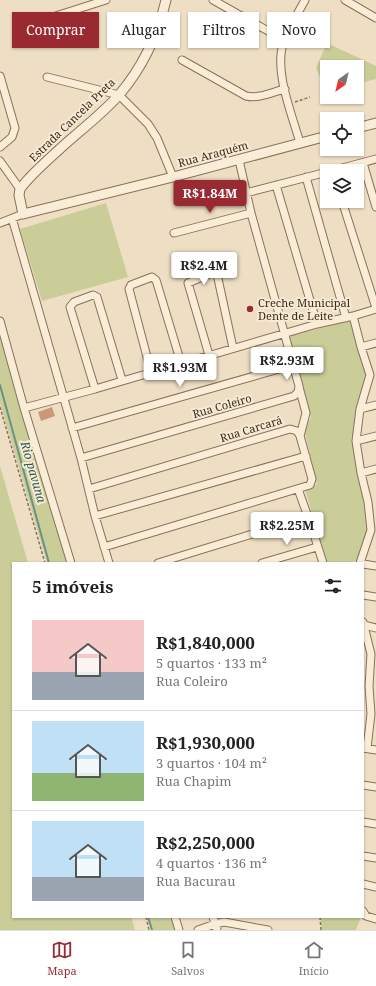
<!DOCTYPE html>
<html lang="pt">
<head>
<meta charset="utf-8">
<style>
  body { margin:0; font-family:"Noto Serif",serif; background:#f2f2f2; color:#222; height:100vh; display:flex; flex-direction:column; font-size:15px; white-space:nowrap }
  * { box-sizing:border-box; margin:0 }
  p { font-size:13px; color:#767676 }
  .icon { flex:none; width:22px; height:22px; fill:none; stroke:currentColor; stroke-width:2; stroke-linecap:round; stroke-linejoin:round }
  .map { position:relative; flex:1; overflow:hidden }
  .details { position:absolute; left:12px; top:562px; width:352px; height:356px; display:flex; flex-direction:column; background:#fff; border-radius:0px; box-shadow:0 1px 3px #0004 }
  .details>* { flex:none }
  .top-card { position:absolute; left:12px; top:12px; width:352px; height:36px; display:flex; gap:8px }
  .needle { width:26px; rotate:214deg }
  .tools { position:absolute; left:320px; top:60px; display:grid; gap:8px }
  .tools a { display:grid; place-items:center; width:44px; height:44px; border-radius:0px; background:#fff; box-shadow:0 1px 3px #0004; font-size:20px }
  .price { position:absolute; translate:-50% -34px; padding:0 9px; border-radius:4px; background:#fff; color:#222; font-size:13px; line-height:26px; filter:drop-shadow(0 1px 2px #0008) }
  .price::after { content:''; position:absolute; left:50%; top:24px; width:12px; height:9px; margin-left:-6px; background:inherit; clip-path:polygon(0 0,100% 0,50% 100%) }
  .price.on { background:#992a31; color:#fff }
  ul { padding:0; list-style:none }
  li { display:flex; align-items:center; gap:12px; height:100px; padding:0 20px }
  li+li { border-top:1px solid #e0e0e0 }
  li span { display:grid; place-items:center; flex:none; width:112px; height:80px; border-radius:0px; color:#555 }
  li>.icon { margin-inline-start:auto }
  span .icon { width:48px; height:48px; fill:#fffc; stroke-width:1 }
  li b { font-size:17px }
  h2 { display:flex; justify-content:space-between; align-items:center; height:48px; padding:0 20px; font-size:17px }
  .tag { padding:0 14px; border-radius:0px; background:#fff; box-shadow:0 1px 3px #0004; font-size:14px; line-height:36px }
  .tag.on { background:#992a31; color:#fff }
  .menu { display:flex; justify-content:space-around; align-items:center; height:56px; border-top:1px solid #e0e0e0; background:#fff; font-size:11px; color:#767676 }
  .menu a { display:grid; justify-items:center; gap:2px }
  .menu .on { color:#992a31 }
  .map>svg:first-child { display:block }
  .green { fill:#cacd98 }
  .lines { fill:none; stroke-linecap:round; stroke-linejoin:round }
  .stream { stroke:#6c9085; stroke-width:2 }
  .building { fill:#cd9779 }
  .minor-casing { stroke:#89705a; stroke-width:9 }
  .tertiary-casing { stroke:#89705a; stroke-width:11 }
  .path { stroke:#89705a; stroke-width:1.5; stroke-dasharray:3 2; stroke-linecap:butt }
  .minor { stroke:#f9edd7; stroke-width:7 }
  .tertiary { stroke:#f9edd7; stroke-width:9 }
  .poi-dot { fill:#992a31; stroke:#f6ead3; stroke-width:1.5 }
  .labels { text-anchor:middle; stroke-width:4; stroke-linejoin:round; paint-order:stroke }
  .street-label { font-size:11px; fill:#392a1e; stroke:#f6ead3 }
  .poi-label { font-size:11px; fill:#392a1e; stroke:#f6ead3; text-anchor:start }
  .water-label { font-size:12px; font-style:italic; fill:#2d5953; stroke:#f6ead3 }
</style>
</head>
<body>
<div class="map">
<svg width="376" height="930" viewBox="0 0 376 930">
  <rect width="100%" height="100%" fill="#eedfc4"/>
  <path class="green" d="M 327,43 L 376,66 L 376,79 L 357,84 L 357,67 L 327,67 L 326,91 L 316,68 Z
    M 106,203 L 128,277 L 42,301 L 20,229 Z
    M 351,320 L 366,374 L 364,386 L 356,415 L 352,442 L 368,526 L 368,531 L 358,560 L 350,563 L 327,563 L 305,489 L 317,484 L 304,429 L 311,418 L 288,337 Z
    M 0,332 L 69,563 L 47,563 L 0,403 Z
    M 0,466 L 28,563 L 13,563 L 13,917 L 131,917 L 135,930 L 0,930 Z
    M 149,917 L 171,917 L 175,930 L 152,930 Z
    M 320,917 L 361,917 L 356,930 L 322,930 Z"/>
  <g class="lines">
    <path class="stream" d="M 0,385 L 49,563
      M 148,917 L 152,930"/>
  </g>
  <path class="building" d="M 52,407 L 55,416 L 41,421 L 38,412 Z"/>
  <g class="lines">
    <defs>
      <path id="minor" d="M 213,0 L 284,40
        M 345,0 L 376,18
        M 18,28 L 106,0
        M 182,60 L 246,96 C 259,99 272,92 285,89
        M 0,76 L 15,128 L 12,137 L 0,147
        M 47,77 L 119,95 L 148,124 L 157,138 L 173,177
        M 300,143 C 292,114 273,70 284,41 C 289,27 298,13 305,0
        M 0,161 L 20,189
        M 363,163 L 376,207
        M 331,171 L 376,159
        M 306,177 L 346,318
        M 276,185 L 317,324
        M 246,193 L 327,172
        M 342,201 L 376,308
        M 12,218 L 81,458 L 95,516 L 109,563
        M 0,223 L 23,214
        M 174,233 L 251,213
        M 353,316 L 361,347 L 370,375 L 360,409 L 356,441 L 361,473 L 368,502 L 371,530 L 360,563
        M 0,321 L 24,408 L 71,563
        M 361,347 L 376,343
        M 209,355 L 188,283 L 214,272 L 217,274 L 233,348
        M 151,372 L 129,289 L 131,285 L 152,277 L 156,280 L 181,363
        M 299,387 L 306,413 L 300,436
        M 95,389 L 70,307 L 74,302 L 93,295 L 97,297 L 122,380
        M 24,408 L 95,389 L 317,324 L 353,316 L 376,309
        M 360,409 L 376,405
        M 72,428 L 293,365
        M 356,441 L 376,436
        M 81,458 L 294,396 L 298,392 L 299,386 L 251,213 L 239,160
        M 361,473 L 376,469
        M 89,489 L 290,429 L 297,431 L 300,436 L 312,479 L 310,485 L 104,547
        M 298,489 L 311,525
        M 95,516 L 306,456
        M 158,563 L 301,519 L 307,521 L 311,525 L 323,563
        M 262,563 L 317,547
        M 363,564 L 376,566
        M 363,595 L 376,597
        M 363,622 L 371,654 L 369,686 L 371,714 L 367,748
        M 364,625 L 376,628
        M 363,748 L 376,750
        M 363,785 L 376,787
        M 363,822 L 376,824
        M 363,856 L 376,858
        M 363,884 L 376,887
        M 363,911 L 366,916 L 376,919
        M 175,917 L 179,930
        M 213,917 L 217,930
        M 198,930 L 215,924 L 224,922 L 268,930"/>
      <path id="tertiary" d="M 166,0 C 158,34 142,68 119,95 C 104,112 81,130 63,146 C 48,160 32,173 20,189 L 19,195 L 23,214 L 173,177 L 327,136
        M 357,128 L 376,123"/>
    </defs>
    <use href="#minor" class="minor-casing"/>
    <use href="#tertiary" class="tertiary-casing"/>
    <path class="path" d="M 295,102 L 310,97
      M 0,407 L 45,563
      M 146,917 L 149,930
      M 320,917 L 321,930"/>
    <use href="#minor" class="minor"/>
    <use href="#tertiary" class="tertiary"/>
  </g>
  <circle class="poi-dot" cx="250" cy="309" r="4"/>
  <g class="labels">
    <g class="street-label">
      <text transform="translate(72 120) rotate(-44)" y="4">Estrada Cancela Preta</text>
      <text transform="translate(213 154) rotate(-15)" y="4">Rua Araquém</text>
      <text transform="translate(222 406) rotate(-16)" y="4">Rua Coleiro</text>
      <text transform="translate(251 429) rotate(-17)" y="4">Rua Carcará</text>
    </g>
    <g class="poi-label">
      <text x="258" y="307">Creche Municipal<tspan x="258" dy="13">Dente de Leite</tspan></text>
    </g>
    <g class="water-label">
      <text transform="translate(33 472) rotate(74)" y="4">Rio pavuna</text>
    </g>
  </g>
</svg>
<div class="tools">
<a><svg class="needle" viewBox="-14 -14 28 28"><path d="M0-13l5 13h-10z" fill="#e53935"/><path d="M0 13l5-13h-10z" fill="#767676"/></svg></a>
<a><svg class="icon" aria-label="locate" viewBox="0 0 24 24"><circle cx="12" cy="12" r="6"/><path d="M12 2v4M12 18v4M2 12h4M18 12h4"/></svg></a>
<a><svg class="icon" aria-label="layers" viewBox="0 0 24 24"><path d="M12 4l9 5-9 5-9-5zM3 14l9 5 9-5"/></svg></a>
</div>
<b class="price on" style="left:210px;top:214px">R$1.84M</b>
<b class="price" style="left:204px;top:286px">R$2.4M</b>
<b class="price" style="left:287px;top:381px">R$2.93M</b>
<b class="price" style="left:180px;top:388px">R$1.93M</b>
<b class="price" style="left:287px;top:546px">R$2.25M</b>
<div class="top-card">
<a class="tag on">Comprar</a>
<a class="tag">Alugar</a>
<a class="tag">Filtros</a>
<a class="tag">Novo</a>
</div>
<section class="details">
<h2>5 imóveis<svg class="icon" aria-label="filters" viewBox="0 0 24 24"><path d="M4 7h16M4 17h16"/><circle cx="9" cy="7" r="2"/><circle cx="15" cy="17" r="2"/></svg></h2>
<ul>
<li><span style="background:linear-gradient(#f6c9c9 65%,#9aa5b1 0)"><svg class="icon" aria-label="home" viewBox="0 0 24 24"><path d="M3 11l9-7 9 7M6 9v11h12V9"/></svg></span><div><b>R$1,840,000</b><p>5 quartos · 133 m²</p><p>Rua Coleiro</p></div></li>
<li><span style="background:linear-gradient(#bfe0f5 65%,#8fb573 0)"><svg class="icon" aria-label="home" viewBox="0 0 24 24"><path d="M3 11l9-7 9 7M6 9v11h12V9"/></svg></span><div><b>R$1,930,000</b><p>3 quartos · 104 m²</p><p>Rua Chapim</p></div></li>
<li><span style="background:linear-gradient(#bfe0f5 70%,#9aa5b1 0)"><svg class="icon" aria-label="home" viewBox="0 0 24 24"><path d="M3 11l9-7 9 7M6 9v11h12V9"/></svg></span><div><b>R$2,250,000</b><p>4 quartos · 136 m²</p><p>Rua Bacurau</p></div></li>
</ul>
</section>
</div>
<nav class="menu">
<a class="on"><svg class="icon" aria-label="map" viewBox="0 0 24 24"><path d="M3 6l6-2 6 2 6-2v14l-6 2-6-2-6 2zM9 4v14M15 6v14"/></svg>Mapa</a>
<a><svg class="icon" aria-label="saved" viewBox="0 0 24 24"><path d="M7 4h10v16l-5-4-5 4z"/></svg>Salvos</a>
<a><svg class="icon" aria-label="home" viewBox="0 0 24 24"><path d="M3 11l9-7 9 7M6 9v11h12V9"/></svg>Início</a>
</nav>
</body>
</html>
